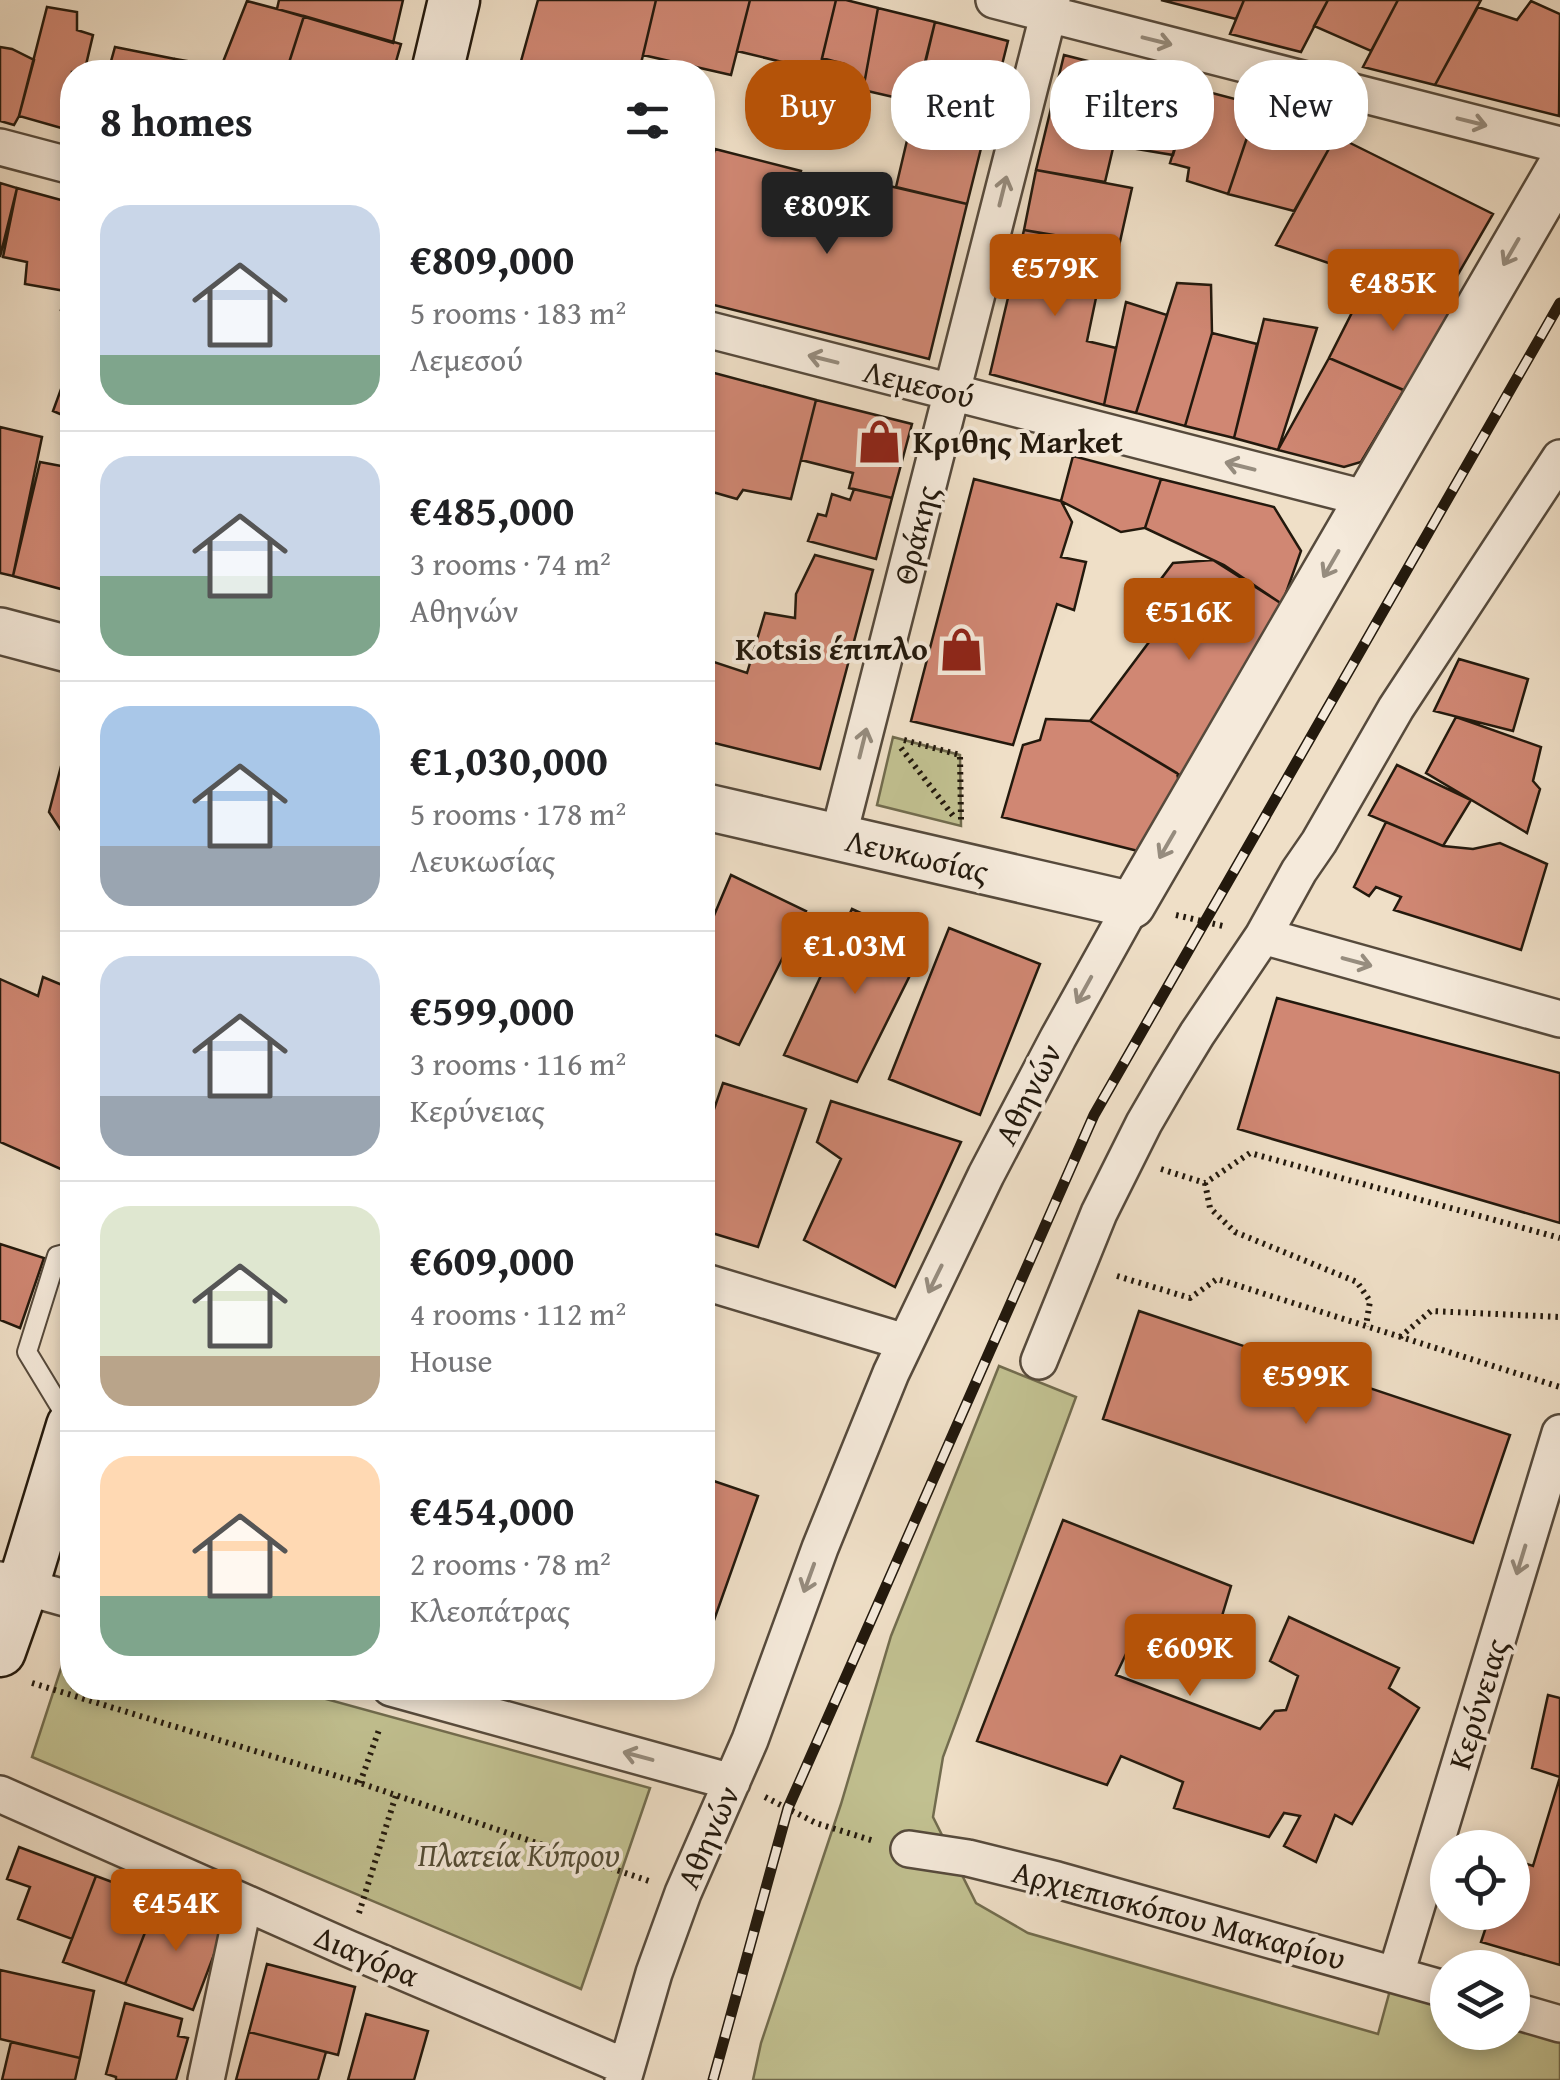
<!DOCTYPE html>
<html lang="en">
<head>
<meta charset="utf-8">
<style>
  body { margin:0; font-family:"Gentium Book Plus",serif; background:#f2f2f2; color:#202124; height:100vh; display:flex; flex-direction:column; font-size:38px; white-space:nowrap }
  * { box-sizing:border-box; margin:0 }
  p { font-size:32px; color:#757577 }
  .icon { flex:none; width:55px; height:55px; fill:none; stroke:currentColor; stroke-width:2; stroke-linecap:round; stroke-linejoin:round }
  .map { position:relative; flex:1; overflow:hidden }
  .drawer { position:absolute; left:60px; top:60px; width:655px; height:1640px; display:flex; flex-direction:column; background:#fff; border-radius:40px; box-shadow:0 5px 15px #0003 }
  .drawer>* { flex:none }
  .banner { position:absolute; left:745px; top:60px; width:665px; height:90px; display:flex; gap:20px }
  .controls { position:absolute; left:1430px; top:1830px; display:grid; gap:20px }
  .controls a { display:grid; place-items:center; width:100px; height:100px; border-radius:50%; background:#fff; box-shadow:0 5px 15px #0003; font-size:50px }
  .price { position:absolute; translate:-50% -85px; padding:0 22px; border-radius:10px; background:#b45309; color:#fff; font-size:32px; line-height:65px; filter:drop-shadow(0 2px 5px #0008) }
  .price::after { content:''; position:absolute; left:50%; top:60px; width:30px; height:22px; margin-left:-15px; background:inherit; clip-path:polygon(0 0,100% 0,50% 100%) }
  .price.on { background:#222; color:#fff }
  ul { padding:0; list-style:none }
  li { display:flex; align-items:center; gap:30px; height:250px; padding:0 40px }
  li+li { border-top:2px solid #e0e0e0 }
  li span { display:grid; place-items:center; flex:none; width:280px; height:200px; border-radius:30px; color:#555 }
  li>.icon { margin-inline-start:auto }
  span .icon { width:120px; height:120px; fill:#fffc; stroke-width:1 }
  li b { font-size:42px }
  h2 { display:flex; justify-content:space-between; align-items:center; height:120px; padding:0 40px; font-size:42px }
  .pill { padding:0 35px; border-radius:40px; background:#fff; box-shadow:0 5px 15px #0003; font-size:35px; line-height:90px }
  .pill.on { background:#b45309; color:#fff }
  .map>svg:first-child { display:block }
  .green { fill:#c1c090; stroke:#726c4e; stroke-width:2.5 }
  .building { fill:#d08773; stroke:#23190d; stroke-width:2.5 }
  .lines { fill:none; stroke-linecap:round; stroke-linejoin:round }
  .service-casing { stroke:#564a3c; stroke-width:22 }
  .minor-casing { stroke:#564a3c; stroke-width:40 }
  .tertiary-casing { stroke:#564a3c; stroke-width:50 }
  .secondary-casing { stroke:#23190d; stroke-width:55 }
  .path { stroke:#23190d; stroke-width:6; stroke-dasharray:2.5 5; stroke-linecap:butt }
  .service { stroke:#f5eadb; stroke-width:18 }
  .minor { stroke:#f5eadb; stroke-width:35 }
  .tertiary { stroke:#f5eadb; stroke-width:45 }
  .secondary { stroke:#f5eadb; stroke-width:50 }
  .rail-casing { stroke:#23190d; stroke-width:11 }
  .rail { stroke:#f5eadb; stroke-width:8; stroke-dasharray:22; stroke-linecap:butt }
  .oneway { stroke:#968c7e }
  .labels { text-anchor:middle; stroke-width:8; stroke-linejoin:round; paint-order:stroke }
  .street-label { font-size:32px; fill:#23190d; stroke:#f5eadb }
  .poi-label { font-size:32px; font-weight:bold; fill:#23190d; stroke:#f5eadb; text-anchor:start }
  .park-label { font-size:32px; font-style:italic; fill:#524b34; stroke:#f5eadb }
</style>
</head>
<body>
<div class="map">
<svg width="1560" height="2080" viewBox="0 0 1560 2080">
  <rect width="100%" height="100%" fill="#efdfc7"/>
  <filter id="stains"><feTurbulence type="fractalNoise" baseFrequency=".002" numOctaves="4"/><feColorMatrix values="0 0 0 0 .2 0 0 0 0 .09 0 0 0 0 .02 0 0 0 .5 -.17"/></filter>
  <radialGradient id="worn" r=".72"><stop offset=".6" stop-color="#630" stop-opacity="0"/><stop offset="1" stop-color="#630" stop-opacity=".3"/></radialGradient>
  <path class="green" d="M 893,737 L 960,755 L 961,826 L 877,805 Z
    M 999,1366 L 1076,1397 L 943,1757 L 933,1817 L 976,1903 L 1028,1933 L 1378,2034 L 1392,1983 L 1447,1999 L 1448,2032 L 1512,2032 L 1513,2019 L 1560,2033 L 1560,2080 L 753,2080 L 761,2043 L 841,1804 L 891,1636 Z
    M 72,1635 L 72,1688 L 286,1688 L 650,1788 L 581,1989 L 32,1757 Z"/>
  <path class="building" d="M 279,0 L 403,0 L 393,43 L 277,9 Z
    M 538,0 L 656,0 L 639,72 L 518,72 Z
    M 656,0 L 750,0 L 731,75 L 643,55 Z
    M 750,0 L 836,0 L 819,71 L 737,51 Z
    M 836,0 L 846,0 L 878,8 L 863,90 L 840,84 L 844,64 L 822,58 Z
    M 1161,0 L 1244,0 L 1236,19 Z
    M 1244,0 L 1328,0 L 1301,52 L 1230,34 Z
    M 1328,0 L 1398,0 L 1371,51 L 1314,26 Z
    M 1398,0 L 1481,0 L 1435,85 L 1363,67 Z
    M 247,1 L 304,16 L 286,72 L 170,72 L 175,59 L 221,67 Z
    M 1531,1 L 1560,14 L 1559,116 L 1435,85 L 1478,7 L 1517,20 Z
    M 47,7 L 77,12 L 77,30 L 93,35 L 85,69 L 93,72 L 72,72 L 72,131 L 19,116 Z
    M 878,8 L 935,22 L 915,102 L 863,90 Z
    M 304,16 L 401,44 L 393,72 L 286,72 Z
    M 935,22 L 1008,41 L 967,204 L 896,187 Z
    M 0,47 L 12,49 L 34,60 L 19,116 L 14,125 L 0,121 Z
    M 115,47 L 175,59 L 170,72 L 108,72 Z
    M 1064,55 L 1131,72 L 1105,182 L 1036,170 Z
    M 1131,72 L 1193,88 L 1173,155 L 1113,145 Z
    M 1193,88 L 1258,105 L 1228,194 L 1187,181 L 1189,168 L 1170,163 Z
    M 1258,105 L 1339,125 L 1336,136 L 1294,211 L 1228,194 Z
    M 1336,136 L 1493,214 L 1442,302 L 1276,245 Z
    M 715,149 L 801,171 L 790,211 L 825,221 L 852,214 L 874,219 L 885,185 L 967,204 L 929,359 L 702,302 L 702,195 Z
    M 1036,170 L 1132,188 L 1119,246 L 1024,230 Z
    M 0,183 L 17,188 L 0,257 Z
    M 17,188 L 72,203 L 72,256 L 65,291 L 25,284 L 27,262 L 3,257 Z
    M 1024,230 L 1107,245 L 1087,341 L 1116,348 L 1104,405 L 990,374 Z
    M 72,256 L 72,312 L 61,310 Z
    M 1370,277 L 1442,302 L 1455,317 L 1412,394 L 1329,358 Z
    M 1177,283 L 1211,285 L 1212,333 L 1185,426 L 1136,413 Z
    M 1126,302 L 1167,315 L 1136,413 L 1104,405 Z
    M 1264,319 L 1317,328 L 1278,450 L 1234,438 Z
    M 1212,333 L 1257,344 L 1234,438 L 1185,426 Z
    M 1329,358 L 1404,390 L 1361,462 L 1344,467 L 1278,450 Z
    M 72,359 L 72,419 L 53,411 Z
    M 703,370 L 816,400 L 791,499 L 743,490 L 737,499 L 702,489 Z
    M 816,400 L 912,424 L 892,498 L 849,488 L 853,473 L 801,460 Z
    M 0,427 L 42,437 L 13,576 L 0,573 Z
    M 1073,456 L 1161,479 L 1145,528 L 1121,532 L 1061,501 Z
    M 40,462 L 72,468 L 72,592 L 13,576 Z
    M 974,479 L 1061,501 L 1072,522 L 1061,557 L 1086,562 L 1074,610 L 1057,604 L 1013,745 L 911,721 Z
    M 1161,479 L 1274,507 L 1301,551 L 1282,604 L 1224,565 L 1145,528 Z
    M 854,489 L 892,498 L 876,559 L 808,541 L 818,514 L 826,516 L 832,494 L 850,500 Z
    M 815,555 L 873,570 L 820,769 L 702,740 L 702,668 L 705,659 L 747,673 L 765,613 L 795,618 L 796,594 Z
    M 1213,560 L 1282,604 L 1188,780 L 1090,721 L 1167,618 L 1140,607 L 1173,563 Z
    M 1459,659 L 1528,679 L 1513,731 L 1434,711 Z
    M 1456,717 L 1541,747 L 1533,781 L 1540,789 L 1527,833 L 1426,773 Z
    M 1046,719 L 1090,721 L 1177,773 L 1182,797 L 1150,854 L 1002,817 L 1023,745 L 1040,740 Z
    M 70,732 L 72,732 L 72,833 L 62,832 L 49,812 Z
    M 1397,765 L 1471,800 L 1443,846 L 1369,815 Z
    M 1386,822 L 1443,846 L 1473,849 L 1500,843 L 1547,864 L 1521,950 L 1394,910 L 1401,897 L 1376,887 L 1369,896 L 1354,887 Z
    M 731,875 L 806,911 L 739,1045 L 702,1030 L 702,944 Z
    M 852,909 L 926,943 L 857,1082 L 784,1055 Z
    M 949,928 L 1040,964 L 980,1115 L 889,1079 Z
    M 72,973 L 72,1174 L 0,1142 L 0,979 L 38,996 L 43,977 L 67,987 Z
    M 1277,998 L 1560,1073 L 1560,1223 L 1238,1129 Z
    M 723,1083 L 806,1109 L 758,1247 L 702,1230 L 702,1144 Z
    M 831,1101 L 961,1142 L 895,1287 L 804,1240 L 841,1159 L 817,1142 Z
    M 0,1244 L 44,1258 L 20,1328 L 0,1320 Z
    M 1139,1311 L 1510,1435 L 1473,1543 L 1103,1419 Z
    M 702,1477 L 758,1496 L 702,1654 Z
    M 1063,1520 L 1231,1586 L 1216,1636 L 1144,1616 L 1116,1675 L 1260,1729 L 1275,1711 L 1286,1710 L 1298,1676 L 1270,1661 L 1289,1617 L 1399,1668 L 1389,1688 L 1419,1708 L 1352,1824 L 1335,1815 L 1316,1862 L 1284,1846 L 1300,1816 L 1284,1813 L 1269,1837 L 1174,1808 L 1183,1782 L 1121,1756 L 1107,1785 L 977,1741 Z
    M 1548,1695 L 1560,1698 L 1560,1965 L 1481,1942 L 1491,1912 L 1512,1912 L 1512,1859 L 1533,1866 L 1560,1777 L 1532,1768 Z
    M 19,1847 L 96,1876 L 72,1939 L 18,1919 L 30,1887 L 7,1879 Z
    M 96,1876 L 158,1899 L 125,1984 L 63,1962 Z
    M 158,1899 L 226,1923 L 193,2010 L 125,1984 Z
    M 267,1964 L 355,1987 L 338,2055 L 249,2032 Z
    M 0,1970 L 94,1991 L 80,2058 L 0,2039 Z
    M 125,2003 L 182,2019 L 178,2036 L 188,2038 L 176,2080 L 116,2080 L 116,2077 L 106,2074 Z
    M 366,2014 L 428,2031 L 414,2080 L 348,2080 Z
    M 249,2032 L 326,2052 L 318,2080 L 236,2080 Z
    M 11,2042 L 80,2058 L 75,2080 L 2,2080 Z"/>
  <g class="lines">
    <defs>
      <path id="service" d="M 70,1423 L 27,1352 L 57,1256 L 72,1252"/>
      <path id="minor" d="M 994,0 L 1560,145
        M 0,147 L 72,166
        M 702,328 L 1368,499
        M 838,838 L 1052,0
        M 1263,936 L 1560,1019
        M 702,1281 L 905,1342
        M 1039,1361 L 1099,1213 L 1144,1123 L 1169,1080 L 1197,1034 L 1263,936 L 1299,871 L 1319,842 L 1396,708 L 1560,458
        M 1,1580 L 72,1600
        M 391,1688 L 732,1782
        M 0,1794 L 347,1948 L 626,2067
        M 909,1849 L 968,1858 L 1057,1880 L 1448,1990
        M 1396,1974 L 1560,1433
        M 1512,2010 L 1560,2024
        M 206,2080 L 244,1903
        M 623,2080 L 654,1973 L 683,1893 L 750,1740 L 820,1548 L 891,1373 L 986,1175 L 1058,1038 L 1132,905"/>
      <path id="tertiary" d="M 0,631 L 72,650
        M 702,806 L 1132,905 L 1560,168"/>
      <path id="secondary" d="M 437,72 L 454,0
        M 0,1651 L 23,1586 L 72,1426"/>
    </defs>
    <use href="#service" class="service-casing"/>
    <use href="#minor" class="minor-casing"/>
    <use href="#tertiary" class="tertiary-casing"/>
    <use href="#secondary" class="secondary-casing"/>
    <path class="path" d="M 904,740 L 960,755 L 961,820
      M 901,748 L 954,817
      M 1176,915 L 1223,926
      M 1161,1169 L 1205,1183 L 1250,1153 L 1560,1238
      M 1205,1183 L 1210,1208 L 1235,1232 L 1357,1282 L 1370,1301 L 1366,1326
      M 1117,1276 L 1190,1298 L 1217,1279 L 1560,1387
      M 1400,1337 L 1431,1311 L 1560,1317
      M 32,1683 L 360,1783 L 649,1881
      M 360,1783 L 380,1727
      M 765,1797 L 816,1823 L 874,1841
      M 359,1913 L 396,1795"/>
    <use href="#service" class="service"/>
    <use href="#minor" class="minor"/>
    <use href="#tertiary" class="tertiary"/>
    <use href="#secondary" class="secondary"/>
    <defs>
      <path id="rail" d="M 713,2080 L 788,1808 L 1094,1115 L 1560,303"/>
    </defs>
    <use href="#rail" class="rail-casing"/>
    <use href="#rail" class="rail"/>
  </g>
  <defs><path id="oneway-shaft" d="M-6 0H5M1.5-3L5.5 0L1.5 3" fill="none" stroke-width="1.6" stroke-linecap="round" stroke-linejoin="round" transform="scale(2.5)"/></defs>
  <g class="oneway">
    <use href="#oneway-shaft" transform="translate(1157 41) rotate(14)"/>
    <use href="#oneway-shaft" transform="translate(1472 122) rotate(14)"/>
    <use href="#oneway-shaft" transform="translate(1003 191) rotate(-76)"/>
    <use href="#oneway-shaft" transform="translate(1511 252) rotate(120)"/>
    <use href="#oneway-shaft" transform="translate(823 359) rotate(-166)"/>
    <use href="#oneway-shaft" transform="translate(1240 466) rotate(-166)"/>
    <use href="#oneway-shaft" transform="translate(1331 564) rotate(120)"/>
    <use href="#oneway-shaft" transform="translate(863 743) rotate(-76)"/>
    <use href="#oneway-shaft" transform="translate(1167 845) rotate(120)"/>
    <use href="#oneway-shaft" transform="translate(1357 962) rotate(15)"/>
    <use href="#oneway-shaft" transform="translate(1084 990) rotate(119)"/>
    <use href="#oneway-shaft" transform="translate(935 1279) rotate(116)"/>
    <use href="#oneway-shaft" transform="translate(1521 1560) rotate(107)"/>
    <use href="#oneway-shaft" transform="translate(809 1578) rotate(110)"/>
    <use href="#oneway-shaft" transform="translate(638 1756) rotate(-165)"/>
  </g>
  <defs>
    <symbol id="shop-bare" viewBox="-9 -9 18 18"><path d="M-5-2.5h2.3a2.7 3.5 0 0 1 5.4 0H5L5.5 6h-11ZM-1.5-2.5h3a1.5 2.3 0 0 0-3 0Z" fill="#8f2418" stroke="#f5eadb" stroke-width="2.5" paint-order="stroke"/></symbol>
  </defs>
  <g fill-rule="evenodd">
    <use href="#shop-bare" x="848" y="410" width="63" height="63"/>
    <use href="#shop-bare" x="930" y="618" width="63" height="63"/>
  </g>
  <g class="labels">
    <g class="street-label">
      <text transform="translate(919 384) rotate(14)" y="11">Λεμεσού</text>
      <text transform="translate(916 535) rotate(-76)" y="11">Θράκης</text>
      <text transform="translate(917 856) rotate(13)" y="11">Λευκωσίας</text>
      <text transform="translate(1028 1094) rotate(-63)" y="11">Αθηνών</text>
      <text transform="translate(1478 1704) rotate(-73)" y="11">Κερύνειας</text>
      <text transform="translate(708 1837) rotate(-66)" y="11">Αθηνών</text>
      <text transform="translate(1179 1915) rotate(15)" y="11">Αρχιεπισκόπου Μακαρίου</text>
      <text transform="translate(367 1956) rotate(23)" y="11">Διαγόρα</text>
    </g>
    <g class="poi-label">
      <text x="913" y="453">Κριθης Market</text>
      <text x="928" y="660" text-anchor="end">Kotsis έπιπλο</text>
    </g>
    <g class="park-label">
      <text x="519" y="1866">Πλατεία Κύπρου</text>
    </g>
  </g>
  <rect width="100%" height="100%" filter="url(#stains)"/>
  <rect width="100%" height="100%" fill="url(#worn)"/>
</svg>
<div class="controls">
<a><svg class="icon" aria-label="locate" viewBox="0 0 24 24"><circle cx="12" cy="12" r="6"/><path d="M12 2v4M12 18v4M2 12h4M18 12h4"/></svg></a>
<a><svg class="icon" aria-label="layers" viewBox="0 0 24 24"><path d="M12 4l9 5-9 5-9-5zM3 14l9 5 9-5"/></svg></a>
</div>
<b class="price on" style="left:827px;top:257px">€809K</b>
<b class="price" style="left:1055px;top:319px">€579K</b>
<b class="price" style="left:1393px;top:334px">€485K</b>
<b class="price" style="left:1189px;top:663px">€516K</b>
<b class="price" style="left:855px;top:997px">€1.03M</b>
<b class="price" style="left:1306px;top:1427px">€599K</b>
<b class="price" style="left:1190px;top:1699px">€609K</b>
<b class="price" style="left:176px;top:1954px">€454K</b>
<div class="banner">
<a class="pill on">Buy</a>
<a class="pill">Rent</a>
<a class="pill">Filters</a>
<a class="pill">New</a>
</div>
<section class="drawer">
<h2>8 homes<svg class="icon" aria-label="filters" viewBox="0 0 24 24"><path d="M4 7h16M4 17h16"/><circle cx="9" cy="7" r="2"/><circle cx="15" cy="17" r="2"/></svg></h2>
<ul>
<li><span style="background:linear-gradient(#c9d6e8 75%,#7fa58c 0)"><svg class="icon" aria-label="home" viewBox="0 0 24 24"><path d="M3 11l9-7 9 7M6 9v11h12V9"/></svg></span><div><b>€809,000</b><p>5 rooms · 183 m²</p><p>Λεμεσού</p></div></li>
<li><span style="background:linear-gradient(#c9d6e8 60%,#7fa58c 0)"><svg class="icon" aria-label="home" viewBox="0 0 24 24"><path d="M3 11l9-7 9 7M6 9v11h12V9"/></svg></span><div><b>€485,000</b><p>3 rooms · 74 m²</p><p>Αθηνών</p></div></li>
<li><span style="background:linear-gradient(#a9c7e8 70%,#9aa5b1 0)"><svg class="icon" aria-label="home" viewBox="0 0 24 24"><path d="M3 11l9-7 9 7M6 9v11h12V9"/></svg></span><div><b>€1,030,000</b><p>5 rooms · 178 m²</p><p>Λευκωσίας</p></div></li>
<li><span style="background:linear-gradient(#c9d6e8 70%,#9aa5b1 0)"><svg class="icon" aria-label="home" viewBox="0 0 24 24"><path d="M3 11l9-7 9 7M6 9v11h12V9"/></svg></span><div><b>€599,000</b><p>3 rooms · 116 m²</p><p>Κερύνειας</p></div></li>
<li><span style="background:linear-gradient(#dfe7d0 75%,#b9a48a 0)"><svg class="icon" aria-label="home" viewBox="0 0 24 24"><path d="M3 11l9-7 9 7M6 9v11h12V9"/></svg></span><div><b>€609,000</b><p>4 rooms · 112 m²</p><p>House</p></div></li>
<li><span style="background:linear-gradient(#ffd9b3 70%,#7fa58c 0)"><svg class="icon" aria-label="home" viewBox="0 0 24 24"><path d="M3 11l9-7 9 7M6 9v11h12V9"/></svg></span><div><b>€454,000</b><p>2 rooms · 78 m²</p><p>Κλεοπάτρας</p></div></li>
</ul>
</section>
</div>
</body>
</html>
